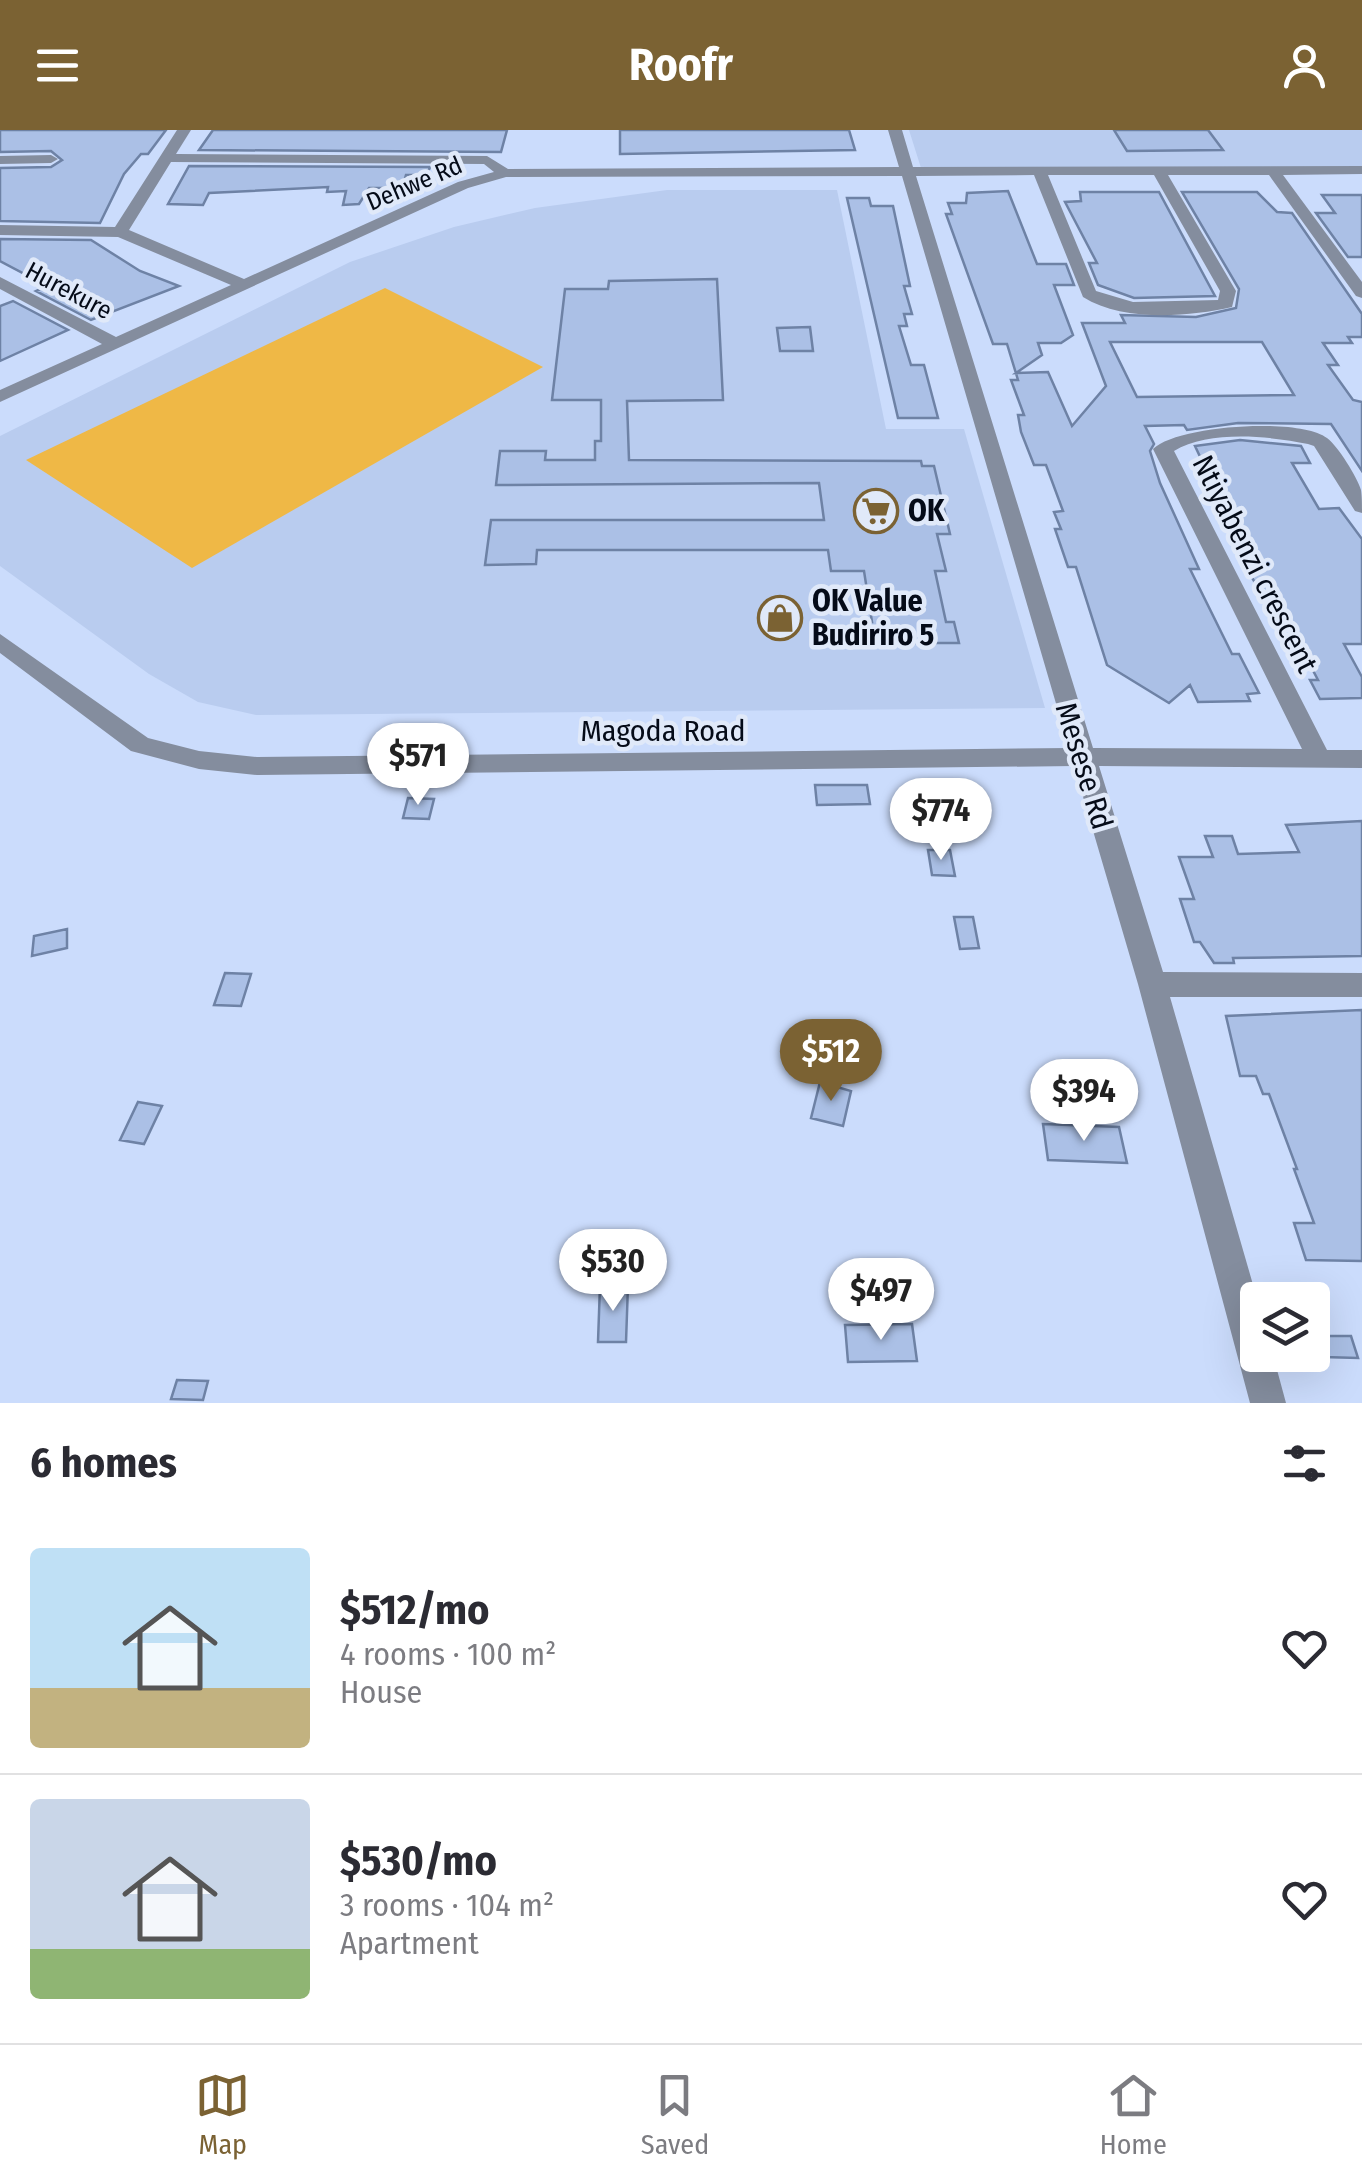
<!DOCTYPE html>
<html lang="en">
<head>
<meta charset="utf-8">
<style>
  body { margin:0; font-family:"Fira Sans Condensed",sans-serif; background:#f2f2f3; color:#2b2b33; height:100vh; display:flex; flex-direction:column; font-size:38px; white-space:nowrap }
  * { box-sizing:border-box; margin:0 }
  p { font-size:32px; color:#7c7c81 }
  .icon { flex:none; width:55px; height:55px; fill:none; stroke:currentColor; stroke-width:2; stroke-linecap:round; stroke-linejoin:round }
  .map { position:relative; height:1273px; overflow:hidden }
  .drawer { display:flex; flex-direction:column; background:#fff; flex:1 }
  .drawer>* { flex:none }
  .tools { position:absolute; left:1240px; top:1152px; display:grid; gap:20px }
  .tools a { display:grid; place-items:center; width:90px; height:90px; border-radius:10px; background:#fff; box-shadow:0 10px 40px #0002; font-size:50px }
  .price { position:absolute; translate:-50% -85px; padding:0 22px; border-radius:35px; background:#fff; color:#222; font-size:32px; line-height:65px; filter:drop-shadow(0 2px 5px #0008) }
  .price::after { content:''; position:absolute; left:50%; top:60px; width:30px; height:22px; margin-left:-15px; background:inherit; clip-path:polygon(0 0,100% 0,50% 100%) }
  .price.current { background:#7b6233; color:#fff }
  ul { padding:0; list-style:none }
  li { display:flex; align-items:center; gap:30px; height:250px; padding:0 30px }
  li+li { border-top:2px solid #e1e1e2 }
  li span { display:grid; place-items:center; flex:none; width:280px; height:200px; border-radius:10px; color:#555 }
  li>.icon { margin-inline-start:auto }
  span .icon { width:120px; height:120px; fill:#fffc; stroke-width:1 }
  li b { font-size:42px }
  h2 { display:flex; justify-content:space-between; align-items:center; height:120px; padding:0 30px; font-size:42px }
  header { display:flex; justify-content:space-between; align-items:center; height:130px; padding:0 30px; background:#7b6233; color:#fff; font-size:45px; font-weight:700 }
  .dock { display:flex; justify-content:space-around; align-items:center; height:140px; border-top:2px solid #e1e1e2; background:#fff; font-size:28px; color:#7c7c81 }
  .dock a { display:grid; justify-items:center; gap:5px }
  .dock .current { color:#7b6233 }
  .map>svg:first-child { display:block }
  .built { fill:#b9ccef }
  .green { fill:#efb846 }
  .building { fill:#abc0e6; stroke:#6e82a5; stroke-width:2.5; fill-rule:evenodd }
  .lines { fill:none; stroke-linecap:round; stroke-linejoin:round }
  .minor { fill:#848d9e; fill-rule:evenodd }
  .labels { text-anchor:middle; stroke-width:9; stroke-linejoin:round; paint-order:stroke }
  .far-street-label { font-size:25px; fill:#050b18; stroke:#e0e9f9 }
  .poi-label { font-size:30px; font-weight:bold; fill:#050b18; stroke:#e0e9f9; text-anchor:start }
  .street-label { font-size:30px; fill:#050b18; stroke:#e0e9f9 }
</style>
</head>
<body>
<header><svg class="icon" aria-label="menu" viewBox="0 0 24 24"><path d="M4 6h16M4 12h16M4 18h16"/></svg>Roofr<svg class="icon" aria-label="person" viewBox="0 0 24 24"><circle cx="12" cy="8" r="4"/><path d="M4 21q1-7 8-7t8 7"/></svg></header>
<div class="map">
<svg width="1362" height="1273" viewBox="0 0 1362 1273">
  <rect width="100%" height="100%" fill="#cbdcfc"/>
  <path class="built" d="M 909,0 L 1362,0 L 1362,37 L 921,38 Z
    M 667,60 L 837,60 L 886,299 L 964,299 L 1045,578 L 256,585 L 198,572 L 149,544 L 0,436 L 0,306 L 350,132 L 454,97 L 535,78 Z"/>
  <path class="green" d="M 385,158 L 543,237 L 192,438 L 26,330 Z"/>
  <path class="building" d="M 0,0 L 166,0 L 148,24 L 141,24 L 124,44 L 100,93 L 0,91 L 0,38 L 51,37 L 62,30 L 51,21 L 0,22 Z
    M 213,0 L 507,0 L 501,22 L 199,20 Z
    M 620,0 L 849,0 L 855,20 L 620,24 Z
    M 1114,0 L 1208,0 L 1223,20 L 1127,21 Z
    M 189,36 L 430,37 L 427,45 L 406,45 L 402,58 L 369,58 L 359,74 L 343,75 L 346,61 L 327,62 L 328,57 L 209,63 L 203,75 L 168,74 Z
    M 1008,61 L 1037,134 L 1066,134 L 1074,155 L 1054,155 L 1073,205 L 1061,213 L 1038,213 L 1042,225 L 1016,243 L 1048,242 L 1072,296 L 1106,256 L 1082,193 L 1125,193 L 1121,185 L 1196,187 L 1236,178 L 1239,159 L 1182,62 L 1257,62 L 1277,82 L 1292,83 L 1362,184 L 1362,207 L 1348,207 L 1352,213 L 1323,213 L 1338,235 L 1328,235 L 1353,270 L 1362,272 L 1362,341 L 1331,294 L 1238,293 L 1187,300 L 1184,295 L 1145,296 L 1154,314 L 1150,321 L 1160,353 L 1199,439 L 1190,439 L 1232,524 L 1239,524 L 1259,563 L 1247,564 L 1250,571 L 1198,572 L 1190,555 L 1169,573 L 1107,535 L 1076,437 L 1068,437 L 1055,399 L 1061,399 L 1054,382 L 1063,381 L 1046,335 L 1034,335 L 1021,302 L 1018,285 L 1024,285 L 1011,250 L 1018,250 L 1007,214 L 993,214 L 946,84 L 952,84 L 948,73 L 966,73 L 967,63 ZM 1110,212 L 1262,212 L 1294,265 L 1137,267 Z
    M 1080,62 L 1159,62 L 1215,166 L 1134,168 L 1098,155 L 1089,133 L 1097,133 L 1065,72 L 1081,71 Z
    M 1322,65 L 1362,65 L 1362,127 L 1348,127 L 1316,83 L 1335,83 Z
    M 847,68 L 869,68 L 871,76 L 893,76 L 910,156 L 904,156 L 912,184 L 904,184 L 907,196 L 899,196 L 911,235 L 924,235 L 938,288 L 898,288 Z
    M 0,109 L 91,110 L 140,141 L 179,156 L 91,190 L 36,161 L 47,156 L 0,131 Z
    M 717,149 L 723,270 L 627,271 L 629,330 L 921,331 L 922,336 L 934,336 L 950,404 L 937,404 L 946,441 L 935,441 L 946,492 L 954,492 L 959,513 L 863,513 L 860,492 L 872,492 L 864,441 L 831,441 L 828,420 L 537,420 L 536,434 L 485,435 L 491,390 L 824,390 L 819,353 L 496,355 L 500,321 L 546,321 L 545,330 L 595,330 L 595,311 L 601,311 L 601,270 L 552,270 L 565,159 L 608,159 L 609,151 Z
    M 13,171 L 68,200 L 0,231 L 0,176 Z
    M 810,197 L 813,221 L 780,221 L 777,198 Z
    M 1240,310 L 1301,316 L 1310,333 L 1292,333 L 1319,379 L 1339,378 L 1362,409 L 1362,514 L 1344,514 L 1362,547 L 1362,568 L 1320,569 L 1310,550 L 1318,550 L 1299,514 L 1285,492 L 1277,492 L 1240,426 L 1247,426 L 1195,316 Z
    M 815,655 L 867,655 L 870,674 L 817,675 Z
    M 408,668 L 434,669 L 429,689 L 403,688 Z
    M 1362,691 L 1362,826 L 1233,828 L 1234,833 L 1214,833 L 1200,812 L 1194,812 L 1180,769 L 1194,769 L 1179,727 L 1213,727 L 1205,706 L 1232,706 L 1238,724 L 1299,722 L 1286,695 Z
    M 928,720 L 950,720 L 955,746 L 932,745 Z
    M 954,787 L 973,787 L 979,818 L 960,819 Z
    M 67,799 L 67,818 L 32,826 L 34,806 Z
    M 225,843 L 251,844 L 241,876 L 214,875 Z
    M 1362,880 L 1362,1131 L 1306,1130 L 1294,1093 L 1314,1093 L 1294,1039 L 1297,1039 L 1269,964 L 1263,964 L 1256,946 L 1240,946 L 1226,886 Z
    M 820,952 L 851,961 L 843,996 L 811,988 Z
    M 138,972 L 162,976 L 144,1014 L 120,1010 Z
    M 1043,994 L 1119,997 L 1127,1033 L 1048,1030 Z
    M 600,1155 L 628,1155 L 626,1212 L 598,1212 Z
    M 912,1194 L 917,1231 L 848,1232 L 845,1195 Z
    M 1316,1206 L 1351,1206 L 1358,1228 L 1323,1227 Z
    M 177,1250 L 208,1251 L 203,1270 L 171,1269 Z"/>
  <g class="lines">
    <path class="minor" d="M 177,0 L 191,0 L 176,24 L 487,26 L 508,39 L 899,37 L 888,0 L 902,0 L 913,37 L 1362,36 L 1362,44 L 1283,45 L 1362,152 L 1362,168 L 1356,166 L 1269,45 L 1168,45 L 1236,161 L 1232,177 C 1188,187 1123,192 1083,167 L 1034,45 L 916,46 L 1093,618 L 1302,619 L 1153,319 C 1177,295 1299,287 1327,308 C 1338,316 1357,347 1361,360 C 1362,366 1362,376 1362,383 L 1355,381 L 1314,316 L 1308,314 C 1270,306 1208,300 1174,321 L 1327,620 L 1362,620 L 1362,638 L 1099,636 L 1163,842 L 1362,843 L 1362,867 L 1170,867 L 1258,1172 L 1258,1225 L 1273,1225 L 1286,1273 L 1250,1273 L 1138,854 L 1074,636 L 257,645 L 199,639 L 131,621 L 0,523 L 0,504 L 148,608 L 199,621 L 257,627 L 1069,618 L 902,46 L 506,47 L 468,58 L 0,272 L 0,260 L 102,214 L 0,159 L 0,147 L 116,207 L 231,155 L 118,107 L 0,105 L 0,95 L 115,97 ZM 171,32 L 484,34 L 494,42 L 458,52 L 244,149 L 129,100 ZM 1048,45 L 1154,45 L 1220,161 L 1218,170 L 1133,172 L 1096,161 Z
      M 0,26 L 51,25 L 58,29 L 51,33 L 0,34 Z"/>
  </g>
  <defs>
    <symbol id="supermarket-ring" viewBox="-11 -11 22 22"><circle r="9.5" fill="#e0e9f9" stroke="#7b6233" stroke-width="1.5"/><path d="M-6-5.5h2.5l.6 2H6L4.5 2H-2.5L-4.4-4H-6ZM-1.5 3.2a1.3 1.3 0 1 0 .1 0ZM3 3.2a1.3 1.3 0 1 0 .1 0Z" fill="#7b6233"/></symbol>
    <symbol id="shop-ring" viewBox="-11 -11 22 22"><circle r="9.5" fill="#e0e9f9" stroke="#7b6233" stroke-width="1.5"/><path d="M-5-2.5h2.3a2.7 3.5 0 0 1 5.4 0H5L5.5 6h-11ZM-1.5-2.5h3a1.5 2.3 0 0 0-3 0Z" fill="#7b6233"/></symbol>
  </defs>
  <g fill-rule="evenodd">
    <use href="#supermarket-ring" x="851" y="356" width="50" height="50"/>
    <use href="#shop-ring" x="755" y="463" width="50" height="50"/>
  </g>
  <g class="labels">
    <g class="far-street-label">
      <text transform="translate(414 53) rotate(-23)" y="9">Dehwe Rd</text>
      <text transform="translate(69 160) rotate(28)" y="9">Hurekure</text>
    </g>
    <g class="poi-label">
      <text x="908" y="391">OK</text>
      <text x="812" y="481">OK Value<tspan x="812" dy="34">Budiriro 5</tspan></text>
    </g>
    <g class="street-label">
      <text transform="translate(1255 434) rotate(63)" y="10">Ntiyabenzi crescent</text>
      <text x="663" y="611">Magoda Road</text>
      <text transform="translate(1084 636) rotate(73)" y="10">Mesese Rd</text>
    </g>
  </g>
</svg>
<div class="tools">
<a><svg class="icon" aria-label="layers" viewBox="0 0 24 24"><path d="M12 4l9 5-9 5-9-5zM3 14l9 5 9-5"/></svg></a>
</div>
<b class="price" style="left:418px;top:678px">$571</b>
<b class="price" style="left:941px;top:733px">$774</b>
<b class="price current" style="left:831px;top:974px">$512</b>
<b class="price" style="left:1084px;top:1014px">$394</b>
<b class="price" style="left:613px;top:1184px">$530</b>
<b class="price" style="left:881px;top:1213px">$497</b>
</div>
<section class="drawer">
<h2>6 homes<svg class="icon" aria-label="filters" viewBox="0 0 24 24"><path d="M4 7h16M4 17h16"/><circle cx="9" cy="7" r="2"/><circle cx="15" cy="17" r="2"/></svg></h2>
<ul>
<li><span style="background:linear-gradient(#bfe0f5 70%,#c2b280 0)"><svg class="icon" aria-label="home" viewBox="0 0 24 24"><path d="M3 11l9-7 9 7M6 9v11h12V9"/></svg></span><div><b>$512/mo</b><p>4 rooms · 100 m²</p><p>House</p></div><svg class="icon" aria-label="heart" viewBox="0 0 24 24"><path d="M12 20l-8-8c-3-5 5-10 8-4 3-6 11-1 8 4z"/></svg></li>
<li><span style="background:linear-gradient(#c9d6e8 75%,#8fb573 0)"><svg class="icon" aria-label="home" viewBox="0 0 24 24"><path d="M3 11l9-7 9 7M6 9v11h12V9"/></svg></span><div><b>$530/mo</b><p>3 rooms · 104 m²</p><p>Apartment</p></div><svg class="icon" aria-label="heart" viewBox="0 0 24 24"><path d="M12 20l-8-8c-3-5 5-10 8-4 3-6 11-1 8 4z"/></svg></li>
</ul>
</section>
<nav class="dock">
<a class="current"><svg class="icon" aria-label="map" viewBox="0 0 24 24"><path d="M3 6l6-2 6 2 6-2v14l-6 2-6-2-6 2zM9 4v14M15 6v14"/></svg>Map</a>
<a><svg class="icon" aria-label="saved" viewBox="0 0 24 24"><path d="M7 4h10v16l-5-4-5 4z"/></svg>Saved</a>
<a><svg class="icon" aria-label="home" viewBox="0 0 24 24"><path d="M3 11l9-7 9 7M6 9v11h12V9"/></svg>Home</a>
</nav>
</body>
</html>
